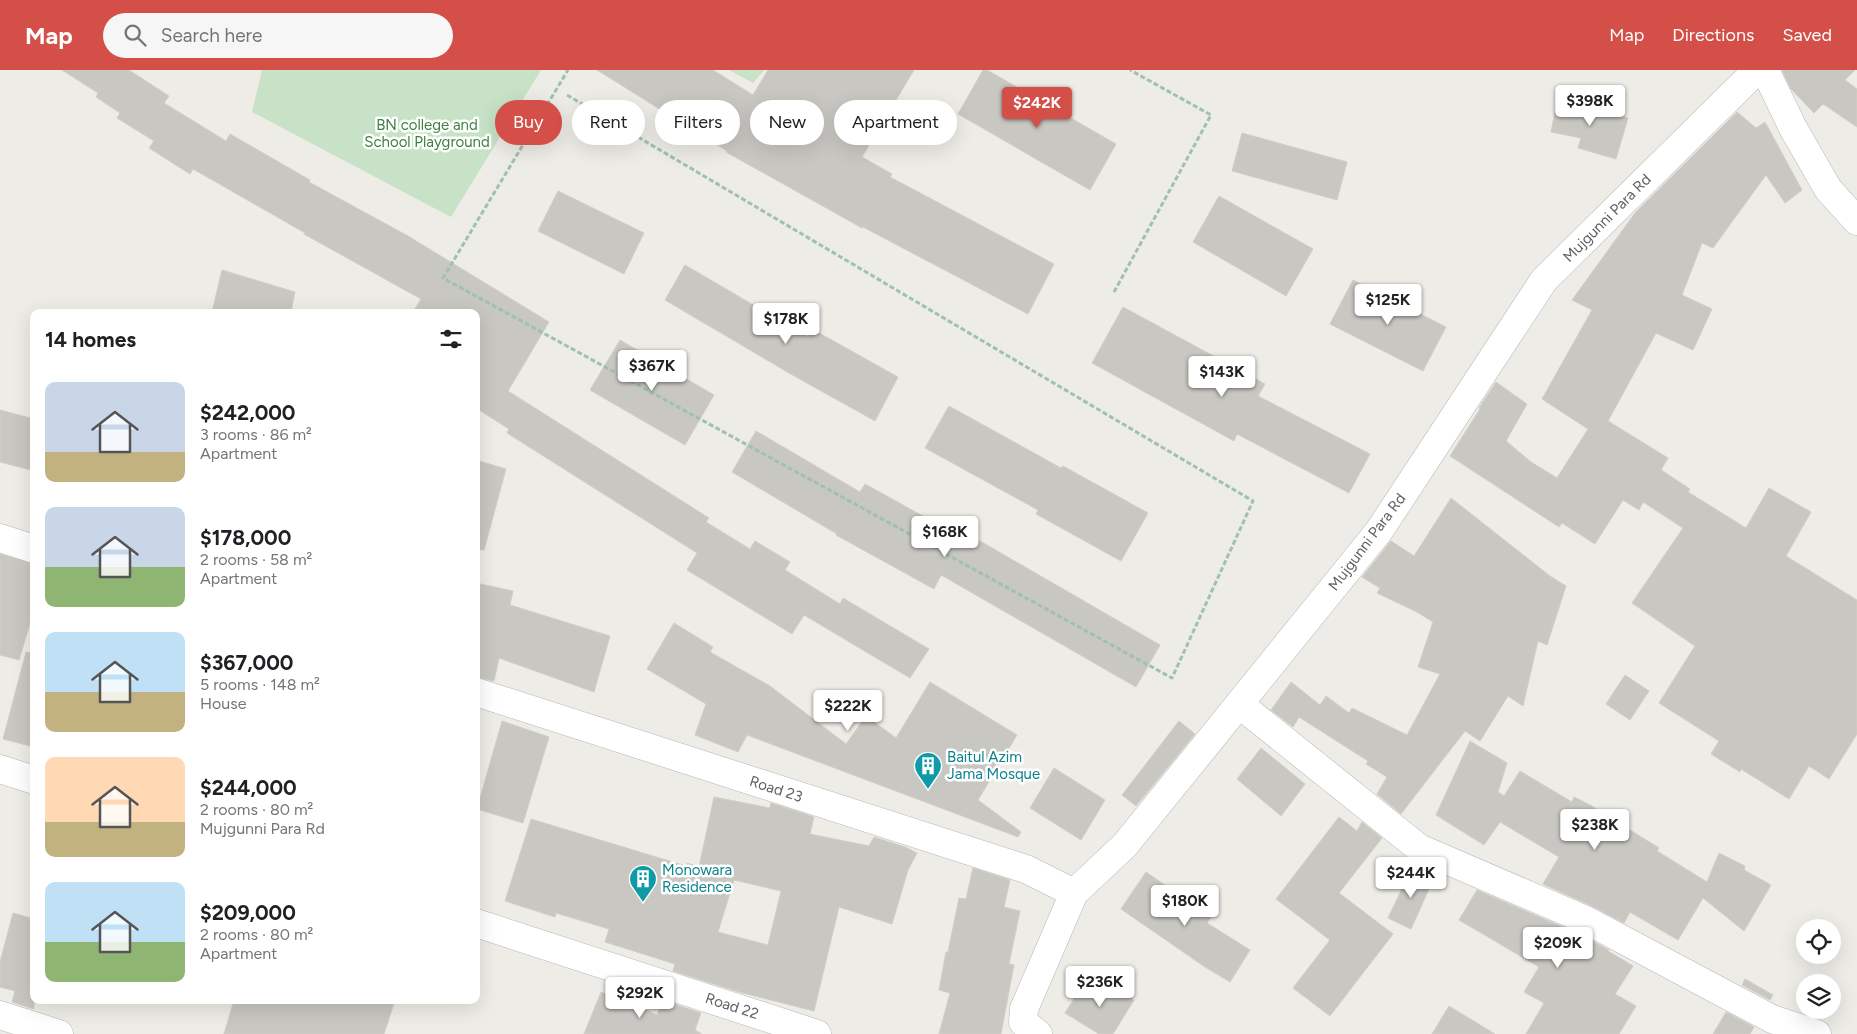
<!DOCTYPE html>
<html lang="en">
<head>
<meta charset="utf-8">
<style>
  body { margin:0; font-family:Figtree,sans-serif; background:#f6f6f6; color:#202124; height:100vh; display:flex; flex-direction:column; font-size:19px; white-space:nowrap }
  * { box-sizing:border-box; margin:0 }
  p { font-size:16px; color:#757577 }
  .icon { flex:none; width:28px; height:28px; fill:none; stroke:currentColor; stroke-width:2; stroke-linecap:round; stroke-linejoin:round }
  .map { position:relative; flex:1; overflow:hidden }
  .panel { position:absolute; left:30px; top:239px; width:450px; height:695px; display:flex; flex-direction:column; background:#fff; border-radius:10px; box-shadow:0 5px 20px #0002 }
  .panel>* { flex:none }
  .hud { position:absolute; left:495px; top:30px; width:475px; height:45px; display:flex; gap:10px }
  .buttons { position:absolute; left:1796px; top:849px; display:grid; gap:10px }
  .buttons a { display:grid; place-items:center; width:45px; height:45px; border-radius:50%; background:#fff; box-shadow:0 5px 20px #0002; font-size:25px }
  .price { position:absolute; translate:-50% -42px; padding:0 11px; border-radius:5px; background:#fff; color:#222; font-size:16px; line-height:32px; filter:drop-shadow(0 1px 2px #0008) }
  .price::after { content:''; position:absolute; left:50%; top:30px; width:15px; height:11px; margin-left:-8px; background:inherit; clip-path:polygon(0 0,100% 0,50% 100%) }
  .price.on { background:#d34f47; color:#fff }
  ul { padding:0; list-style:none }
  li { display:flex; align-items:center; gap:15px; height:125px; padding:0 15px }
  li span { display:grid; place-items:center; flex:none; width:140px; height:100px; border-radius:10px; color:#555 }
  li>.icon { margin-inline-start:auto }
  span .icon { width:60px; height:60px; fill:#fffc; stroke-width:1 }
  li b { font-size:21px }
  h2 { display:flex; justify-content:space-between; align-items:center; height:60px; padding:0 15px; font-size:21px }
  .chip { padding:0 18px; border-radius:22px; background:#fff; box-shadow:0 5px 20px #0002; font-size:18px; line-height:45px }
  .chip.on { background:#d34f47; color:#fff }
  header { display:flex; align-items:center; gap:30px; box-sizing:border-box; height:70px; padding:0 25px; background:#d34f47; color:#fff }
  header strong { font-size:24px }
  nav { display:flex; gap:28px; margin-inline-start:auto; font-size:18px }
  .search { width:350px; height:45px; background:#f6f6f6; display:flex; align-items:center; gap:12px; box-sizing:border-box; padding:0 18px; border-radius:28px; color:#757577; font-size:19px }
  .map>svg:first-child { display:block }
  .green { fill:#c7e2c6 }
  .building { fill:#c9c7c2; stroke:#d2cec5; fill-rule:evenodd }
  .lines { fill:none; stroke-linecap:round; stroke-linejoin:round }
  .minor-casing { stroke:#b3b6b9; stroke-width:29 }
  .path { stroke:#a0c2a9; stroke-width:3; stroke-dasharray:5 2.5; stroke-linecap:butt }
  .minor { stroke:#fff; stroke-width:28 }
  .labels { text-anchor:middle; stroke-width:5; stroke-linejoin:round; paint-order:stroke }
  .park-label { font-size:15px; fill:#418042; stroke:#fff }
  .street-label { font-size:15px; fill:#5e6164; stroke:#fff }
  .culture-label { font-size:15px; fill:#0d838f; stroke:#fff; text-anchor:start }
</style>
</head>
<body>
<header>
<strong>Map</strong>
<div class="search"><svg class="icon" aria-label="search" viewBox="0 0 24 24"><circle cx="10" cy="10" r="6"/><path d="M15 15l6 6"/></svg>Search here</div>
<nav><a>Map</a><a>Directions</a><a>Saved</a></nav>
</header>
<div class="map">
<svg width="1857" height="964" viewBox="0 0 1857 964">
  <rect width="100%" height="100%" fill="#eeece6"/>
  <path class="green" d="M 262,0 L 541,0 L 451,147 L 252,42 Z
    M 729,0 L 764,0 L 753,13 Z"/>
  <path class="building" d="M 62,0 L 129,0 L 169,26 L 164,33 L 226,71 L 230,64 L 310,110 L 309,112 L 408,166 L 549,252 L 508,321 L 709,448 L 706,452 L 750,479 L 755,471 L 790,492 L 785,500 L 840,534 L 843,528 L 929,579 L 910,608 L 804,545 L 792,564 L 687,500 L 697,483 L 507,363 L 509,359 L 476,338 L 476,242 L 413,242 L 421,229 L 304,164 L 305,163 L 193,99 L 190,104 L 149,78 L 154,71 L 117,48 L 120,43 L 96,27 L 98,23 Z
    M 597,0 L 713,0 L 753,25 L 768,0 L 914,0 L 862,87 L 892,104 L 890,107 L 1054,194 L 1028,244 L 863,157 L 862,158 L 726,82 L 727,81 Z
    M 983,0 L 987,0 L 1116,74 L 1090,120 L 958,44 Z
    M 1782,0 L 1855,0 L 1845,10 L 1857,19 L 1857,57 L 1823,34 L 1814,43 L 1791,19 Z
    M 1558,27 L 1584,32 L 1583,35 L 1628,48 L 1616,89 L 1578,78 L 1581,68 L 1551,62 Z
    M 1737,42 L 1756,58 L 1765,52 L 1802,120 L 1785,133 L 1766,105 L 1713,178 L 1702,173 L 1682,225 L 1712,239 L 1693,280 L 1656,263 L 1608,351 L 1668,388 L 1661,400 L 1690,419 L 1688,422 L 1746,458 L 1769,418 L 1811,442 L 1786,486 L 1857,530 L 1857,664 L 1829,709 L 1809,696 L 1789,729 L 1741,699 L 1740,702 L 1711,684 L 1719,671 L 1659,633 L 1695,576 L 1632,533 L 1683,458 L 1643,432 L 1639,440 L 1623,430 L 1595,474 L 1562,453 L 1559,457 L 1450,386 L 1480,339 L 1479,338 L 1496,312 L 1527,334 L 1506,371 L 1531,392 L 1557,408 L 1588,359 L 1542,329 L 1592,240 L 1572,230 L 1635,143 Z
    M 1242,63 L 1347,92 L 1337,130 L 1232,101 Z
    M 558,121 L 644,163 L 624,204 L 538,161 Z
    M 1219,126 L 1313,179 L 1286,226 L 1193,172 Z
    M 685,195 L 808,267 L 812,259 L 898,307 L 875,351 L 789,303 L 665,230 Z
    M 222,200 L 295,222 L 291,242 L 212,242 Z
    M 1353,210 L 1446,257 L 1423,301 L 1330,254 Z
    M 1123,237 L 1265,314 L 1258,326 L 1370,384 L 1349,423 L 1237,364 L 1234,371 L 1092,293 Z
    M 620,270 L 714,325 L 685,375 L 590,320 Z
    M 949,336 L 1061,398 L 1063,396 L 1148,443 L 1121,491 L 1036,444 L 1038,440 L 925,378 Z
    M 0,340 L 34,349 L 34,401 L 0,392 Z
    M 756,361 L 860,422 L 865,414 L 977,476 L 980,471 L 1160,575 L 1136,617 L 941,505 L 934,519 L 836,465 L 837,464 L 732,402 Z
    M 476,390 L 506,399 L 484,480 L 476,479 Z
    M 1451,428 L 1550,506 L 1566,516 L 1547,575 L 1538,571 L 1523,636 L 1508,626 L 1480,671 L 1465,661 L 1401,744 L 1377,724 L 1387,707 L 1366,694 L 1368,691 L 1299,647 L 1293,657 L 1271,640 L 1291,612 L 1320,635 L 1326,626 L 1349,643 L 1352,638 L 1407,665 L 1440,604 L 1418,597 L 1433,552 L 1417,542 L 1377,523 L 1380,518 L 1362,507 L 1391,471 L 1414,486 Z
    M 0,484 L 34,494 L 34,540 L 19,590 L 0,585 Z
    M 476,513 L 513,521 L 510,535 L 610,566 L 594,622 L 499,588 L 494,611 L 476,607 Z
    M 674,553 L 713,577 L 710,582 L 770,616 L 846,674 L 866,646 L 896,668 L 930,612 L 1017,665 L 978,730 L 1021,762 L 1018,767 L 747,665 L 738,682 L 695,665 L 706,634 L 647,599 Z
    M 26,582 L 34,583 L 34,677 L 3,669 Z
    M 1625,605 L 1649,621 L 1630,650 L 1606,634 Z
    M 502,651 L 549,667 L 523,753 L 477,739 Z
    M 1179,651 L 1195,664 L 1136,736 L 1122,725 Z
    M 1470,671 L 1507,693 L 1498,722 L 1504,726 L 1520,701 L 1572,732 L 1574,727 L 1590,735 L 1659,778 L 1657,781 L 1707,812 L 1719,783 L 1745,796 L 1744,800 L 1771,815 L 1744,861 L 1703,828 L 1678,870 L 1630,842 L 1624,853 L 1592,836 L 1543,814 L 1559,787 L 1500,752 L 1484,775 L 1436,745 Z
    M 1261,678 L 1305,714 L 1281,746 L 1237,709 Z
    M 1054,698 L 1105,730 L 1081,770 L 1030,738 Z
    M 714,727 L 770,738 L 771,733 L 814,747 L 810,764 L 869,776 L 874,767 L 905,777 L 917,783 L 908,800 L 892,854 L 839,837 L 814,941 L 739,922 L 673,901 L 675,894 L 605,872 L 609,859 L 556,843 L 555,847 L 505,831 L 531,749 L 686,796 L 687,793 L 699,797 ZM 734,810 L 781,821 L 768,875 L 718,862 Z
    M 1339,747 L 1357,761 L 1362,752 L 1382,768 L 1339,823 L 1393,864 L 1330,946 L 1293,918 L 1330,870 L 1276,829 Z
    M 973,798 L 1010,810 L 1004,837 L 1020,841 L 1009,894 L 1014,895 L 1001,964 L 939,964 L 950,923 L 939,920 L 946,882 L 948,882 L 959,828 L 966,829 Z
    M 1411,800 L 1433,810 L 1411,859 L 1388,848 Z
    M 1146,802 L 1211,847 L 1207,853 L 1250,880 L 1230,912 L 1205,897 L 1121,839 Z
    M 1477,820 L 1579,864 L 1609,880 L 1608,881 L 1633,896 L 1615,924 L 1636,936 L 1619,964 L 1526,964 L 1544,933 L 1524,922 L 1539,897 L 1459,850 Z
    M 13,843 L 34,849 L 34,939 L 12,932 L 15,921 L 0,917 L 0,892 Z
    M 1096,907 L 1134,930 L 1113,964 L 1099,964 L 1065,943 L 1077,924 L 1083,928 Z
    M 1745,909 L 1773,925 L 1770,930 L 1742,915 Z
    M 601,922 L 657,945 L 662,930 L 701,943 L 695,960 L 702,964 L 584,964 Z
    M 234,930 L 395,930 L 384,964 L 224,964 Z
    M 1449,936 L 1495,964 L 1432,964 Z
    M 1726,942 L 1754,957 L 1750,964 L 1713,964 Z"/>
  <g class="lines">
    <defs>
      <path id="minor" d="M 1765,0 L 1793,58 L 1828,119 L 1857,151
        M 0,468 L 34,479
        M 476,622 L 1026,799 L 1074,823
        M 1239,634 L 1419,778 L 1586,850 L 1772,949 L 1817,964
        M 0,699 L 34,710
        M 476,853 L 817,964
        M 0,945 L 59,964
        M 1038,964 L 1023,952 L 1024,939 L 1074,823 L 1125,775 L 1379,461 L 1544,210 L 1757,0"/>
    </defs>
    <use href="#minor" class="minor-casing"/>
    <path class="path" d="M 567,25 L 1253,431 L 1172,608 L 443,208 L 568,0
      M 1114,222 L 1211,45 L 1130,0"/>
    <use href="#minor" class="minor"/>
  </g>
  <defs>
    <symbol id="building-pin" viewBox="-11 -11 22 30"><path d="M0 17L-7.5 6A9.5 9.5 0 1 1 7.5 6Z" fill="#0f9aa8" stroke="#fff"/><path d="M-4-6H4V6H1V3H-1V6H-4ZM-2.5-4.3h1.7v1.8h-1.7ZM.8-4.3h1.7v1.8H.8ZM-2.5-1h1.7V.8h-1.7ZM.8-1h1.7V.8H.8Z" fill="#fff"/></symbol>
  </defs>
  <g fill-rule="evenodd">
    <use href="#building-pin" x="912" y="680" width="32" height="43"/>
    <use href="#building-pin" x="627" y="793" width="32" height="43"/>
  </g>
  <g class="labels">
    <g class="park-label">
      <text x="427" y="60">BN college and<tspan x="427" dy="17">School Playground</tspan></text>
    </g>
    <g class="street-label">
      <text transform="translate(1607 148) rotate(-45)" y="5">Mujgunni Para Rd</text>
      <text transform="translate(1367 472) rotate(-53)" y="5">Mujgunni Para Rd</text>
      <text transform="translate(776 719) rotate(18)" y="5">Road 23</text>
      <text transform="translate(732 936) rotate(18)" y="5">Road 22</text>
    </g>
    <g class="culture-label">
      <text x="947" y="692">Baitul Azim<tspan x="947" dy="17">Jama Mosque</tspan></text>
      <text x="662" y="805">Monowara<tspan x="662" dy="17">Residence</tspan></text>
    </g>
  </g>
</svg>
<div class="buttons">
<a><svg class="icon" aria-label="locate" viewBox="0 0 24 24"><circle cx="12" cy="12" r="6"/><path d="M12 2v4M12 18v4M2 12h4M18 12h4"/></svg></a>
<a><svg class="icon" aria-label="layers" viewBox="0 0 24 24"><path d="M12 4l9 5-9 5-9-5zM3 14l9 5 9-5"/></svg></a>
</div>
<b class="price" style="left:1590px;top:57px">$398K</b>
<b class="price on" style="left:1037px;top:59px">$242K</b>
<b class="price" style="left:1388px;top:256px">$125K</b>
<b class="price" style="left:786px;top:275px">$178K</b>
<b class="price" style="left:652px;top:322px">$367K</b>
<b class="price" style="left:1222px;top:328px">$143K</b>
<b class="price" style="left:945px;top:488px">$168K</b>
<b class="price" style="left:848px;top:662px">$222K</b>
<b class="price" style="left:1595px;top:781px">$238K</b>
<b class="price" style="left:1411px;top:829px">$244K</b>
<b class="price" style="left:1185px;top:857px">$180K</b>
<b class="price" style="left:1558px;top:899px">$209K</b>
<b class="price" style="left:1100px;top:938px">$236K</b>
<b class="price" style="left:640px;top:949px">$292K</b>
<div class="hud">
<a class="chip on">Buy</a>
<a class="chip">Rent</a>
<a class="chip">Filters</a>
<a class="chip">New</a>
<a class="chip">Apartment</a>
</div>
<section class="panel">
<h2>14 homes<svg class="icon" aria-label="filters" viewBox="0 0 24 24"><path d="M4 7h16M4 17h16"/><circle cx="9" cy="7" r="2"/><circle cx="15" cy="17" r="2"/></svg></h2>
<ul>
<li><span style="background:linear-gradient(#c9d6e8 70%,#c2b280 0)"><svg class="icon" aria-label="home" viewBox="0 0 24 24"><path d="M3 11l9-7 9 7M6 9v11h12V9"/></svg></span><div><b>$242,000</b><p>3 rooms · 86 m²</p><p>Apartment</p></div></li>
<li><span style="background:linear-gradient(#c9d6e8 60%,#8fb573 0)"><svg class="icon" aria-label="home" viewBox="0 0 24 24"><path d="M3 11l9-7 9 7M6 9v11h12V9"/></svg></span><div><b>$178,000</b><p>2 rooms · 58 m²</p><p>Apartment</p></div></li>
<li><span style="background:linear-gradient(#bfe0f5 60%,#c2b280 0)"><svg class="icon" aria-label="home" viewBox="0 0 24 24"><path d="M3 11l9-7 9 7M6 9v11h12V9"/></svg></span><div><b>$367,000</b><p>5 rooms · 148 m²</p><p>House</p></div></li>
<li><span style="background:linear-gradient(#ffd9b3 65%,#c2b280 0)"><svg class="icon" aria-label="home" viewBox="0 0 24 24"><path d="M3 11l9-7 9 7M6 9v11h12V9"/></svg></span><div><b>$244,000</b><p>2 rooms · 80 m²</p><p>Mujgunni Para Rd</p></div></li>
<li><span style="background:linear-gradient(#bfe0f5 60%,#8fb573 0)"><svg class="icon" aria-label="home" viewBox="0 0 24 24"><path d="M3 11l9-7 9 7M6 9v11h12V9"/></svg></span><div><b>$209,000</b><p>2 rooms · 80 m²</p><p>Apartment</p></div></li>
</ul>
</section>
</div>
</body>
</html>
